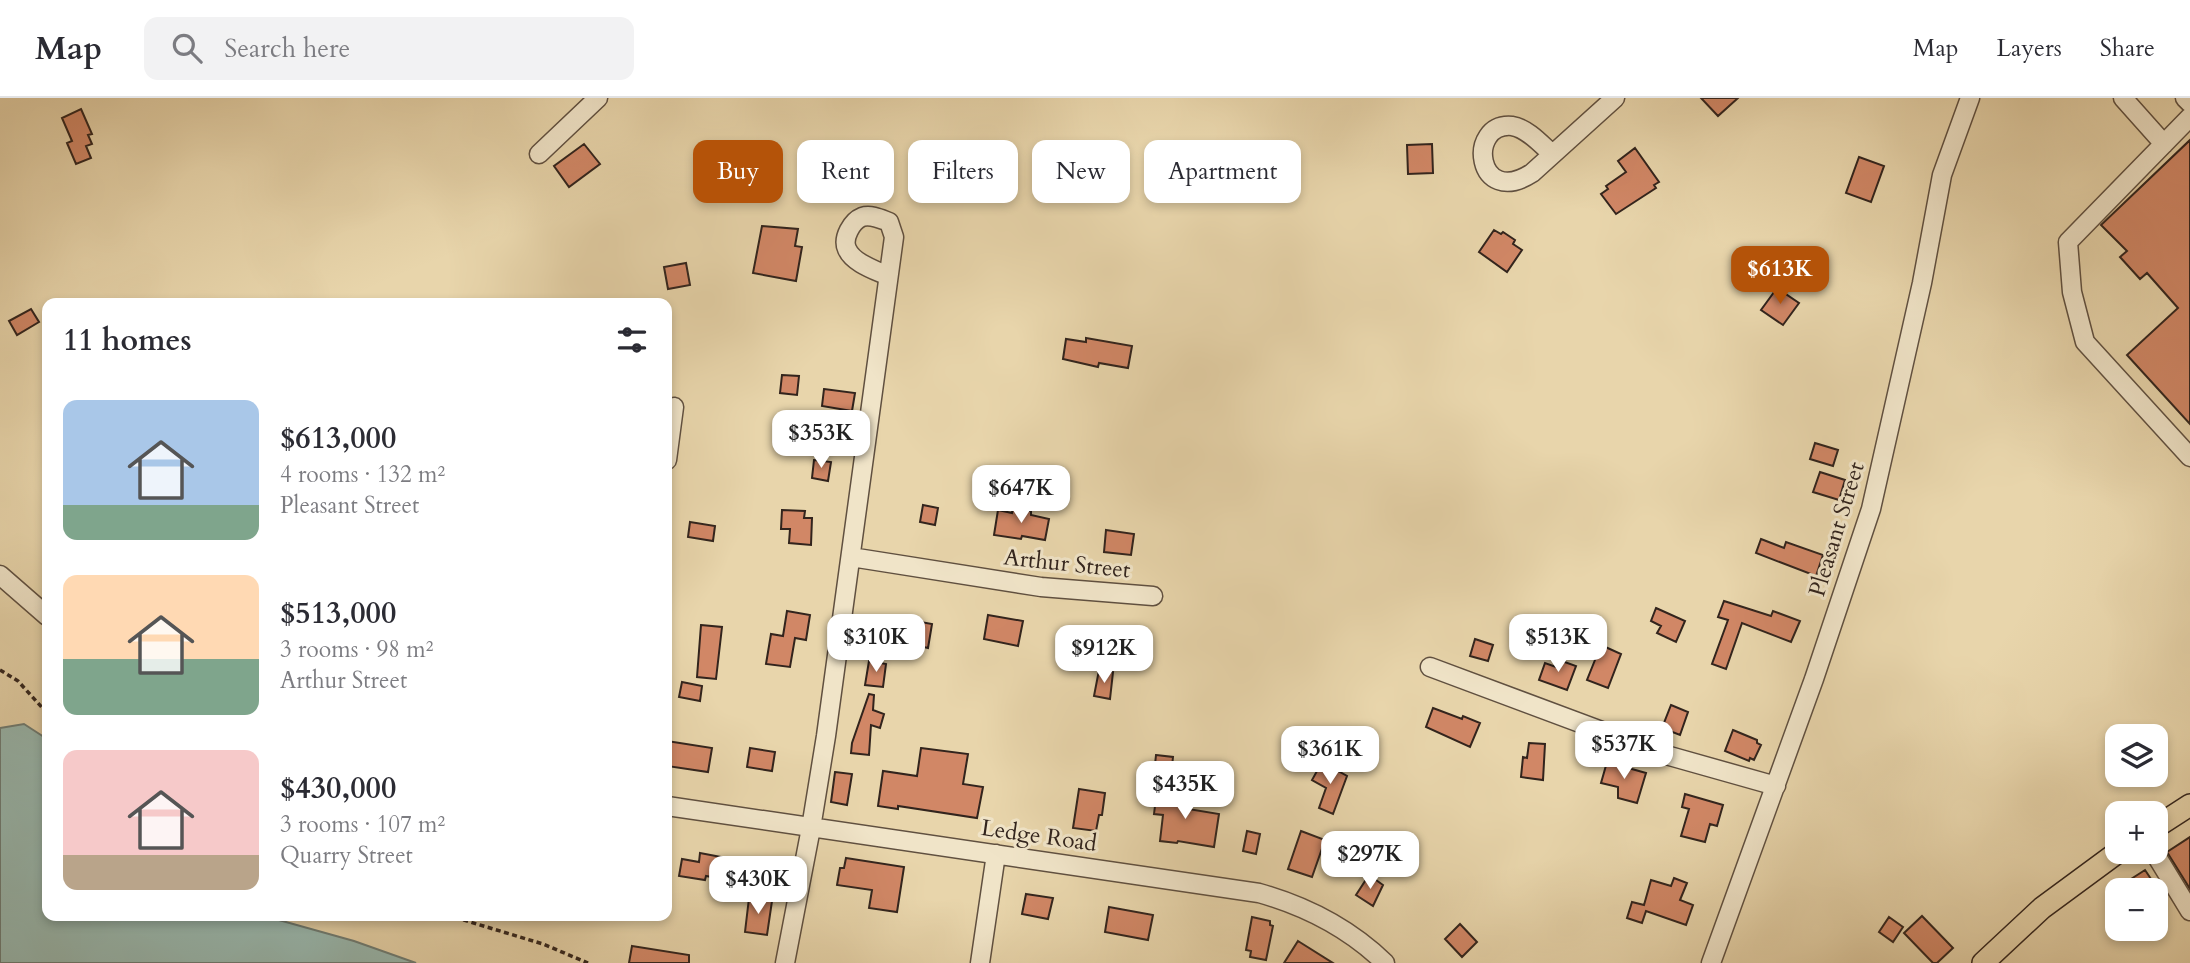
<!DOCTYPE html>
<html lang="en">
<head>
<meta charset="utf-8">
<style>
  body { margin:0; font-family:Cardo,serif; background:#f2f2f3; color:#2b2b33; height:100vh; display:flex; flex-direction:column; font-size:26px; white-space:nowrap }
  * { box-sizing:border-box; margin:0 }
  p { font-size:23px; color:#7c7c81 }
  .icon { flex:none; width:38px; height:38px; fill:none; stroke:currentColor; stroke-width:2; stroke-linecap:round; stroke-linejoin:round }
  .map { position:relative; flex:1; overflow:hidden }
  .drawer { position:absolute; left:42px; top:200px; width:630px; height:623px; display:flex; flex-direction:column; background:#fff; border-radius:14px; box-shadow:0 4px 10px #0003 }
  .drawer>* { flex:none }
  .top-card { position:absolute; left:693px; top:42px; width:665px; height:63px; display:flex; gap:14px }
  .controls { position:absolute; left:2105px; top:626px; display:grid; gap:14px }
  .controls a { display:grid; place-items:center; width:63px; height:63px; border-radius:14px; background:#fff; box-shadow:0 4px 10px #0003; font-size:35px }
  .price { position:absolute; translate:-50% -60px; padding:0 16px; border-radius:14px; background:#fff; color:#222; font-size:23px; line-height:46px; filter:drop-shadow(0 2px 4px #0008) }
  .price::after { content:''; position:absolute; left:50%; top:42px; width:21px; height:16px; margin-left:-10px; background:inherit; clip-path:polygon(0 0,100% 0,50% 100%) }
  .price.selected { background:#b45309; color:#fff }
  ul { padding:0; list-style:none }
  li { display:flex; align-items:center; gap:21px; height:175px; padding:0 21px }
  li span { display:grid; place-items:center; flex:none; width:196px; height:140px; border-radius:14px; color:#555 }
  li>.icon { margin-inline-start:auto }
  span .icon { width:84px; height:84px; fill:#fffc; stroke-width:1 }
  li b { font-size:30px }
  h2 { display:flex; justify-content:space-between; align-items:center; height:84px; padding:0 21px; font-size:30px }
  .chip { padding:0 24px; border-radius:14px; background:#fff; box-shadow:0 4px 10px #0003; font-size:24px; line-height:63px }
  .chip.selected { background:#b45309; color:#fff }
  header { display:flex; align-items:center; gap:42px; box-sizing:border-box; height:98px; padding:0 35px; background:#fff; border-bottom:2px solid #e1e1e2 }
  header strong { font-size:33px }
  nav { display:flex; gap:38px; margin-inline-start:auto; font-size:24px }
  .search { width:490px; height:63px; background:#f2f2f3; display:flex; align-items:center; gap:18px; box-sizing:border-box; padding:0 24px; border-radius:14px; color:#7c7c81; font-size:26px }
  .map>svg:first-child { display:block }
  .water { fill:#98b8af; stroke:#6f7d75; stroke-width:2 }
  .building { fill:#d18766; stroke:#32241d; stroke-width:2 }
  .lines { fill:none; stroke-linecap:round; stroke-linejoin:round }
  .minor-casing { stroke:#605040; stroke-width:21 }
  .major-casing { stroke:#32241d; stroke-width:24 }
  .path { stroke:#32241d; stroke-width:3.5; stroke-dasharray:5 3.5; stroke-linecap:butt }
  .minor { stroke:#f0e4c8; stroke-width:18 }
  .major { stroke:#e8d5ab; stroke-width:21 }
  .labels { text-anchor:middle; stroke-width:6; stroke-linejoin:round; paint-order:stroke }
  .street-label { font-size:23px; fill:#32241d; stroke:#f0e4c8 }
</style>
</head>
<body>
<header>
<strong>Map</strong>
<div class="search"><svg class="icon" aria-label="search" viewBox="0 0 24 24"><circle cx="10" cy="10" r="6"/><path d="M15 15l6 6"/></svg>Search here</div>
<nav><a>Map</a><a>Layers</a><a>Share</a></nav>
</header>
<div class="map">
<svg width="2190" height="865" viewBox="0 0 2190 865">
  <rect width="100%" height="100%" fill="#e8d5ab"/>
  <filter id="stains"><feTurbulence type="fractalNoise" baseFrequency=".00286" numOctaves="4"/><feColorMatrix values="0 0 0 0 .2 0 0 0 0 .09 0 0 0 0 .02 0 0 0 .5 -.17"/></filter>
  <radialGradient id="worn" r=".72"><stop offset=".6" stop-color="#630" stop-opacity="0"/><stop offset="1" stop-color="#630" stop-opacity=".3"/></radialGradient>
  <path class="water" d="M 24,626 L 44,639 L 47,701 L 47,817 L 261,817 L 354,843 L 416,865 L 0,865 L 0,630 Z"/>
  <path class="building" d="M 1701,0 L 1738,0 L 1718,18 Z
    M 81,11 L 92,36 L 88,37 L 92,46 L 86,48 L 91,60 L 76,66 L 67,45 L 72,43 L 62,20 Z
    M 2190,42 L 2190,326 L 2127,257 L 2178,210 L 2147,175 L 2140,181 L 2120,159 L 2127,153 L 2101,127 Z
    M 584,46 L 600,66 L 569,89 L 554,68 Z
    M 1432,46 L 1433,75 L 1408,76 L 1407,47 Z
    M 1635,50 L 1659,84 L 1654,87 L 1656,90 L 1616,116 L 1601,96 L 1608,91 L 1606,88 L 1626,74 L 1618,63 Z
    M 1859,59 L 1884,68 L 1871,104 L 1846,95 Z
    M 762,128 L 798,131 L 795,148 L 802,149 L 796,183 L 753,175 Z
    M 1494,132 L 1501,136 L 1503,134 L 1515,142 L 1513,146 L 1522,152 L 1507,174 L 1479,154 Z
    M 1777,156 L 1794,168 L 1785,179 L 1769,167 Z
    M 686,165 L 690,187 L 668,191 L 664,169 Z
    M 1777,190 L 1799,205 L 1783,227 L 1761,212 Z
    M 31,211 L 39,224 L 17,237 L 9,223 Z
    M 1086,240 L 1132,248 L 1128,270 L 1099,265 L 1098,269 L 1063,261 L 1066,241 L 1086,244 Z
    M 782,277 L 799,278 L 797,297 L 780,295 Z
    M 824,291 L 855,295 L 852,313 L 822,308 Z
    M 1815,345 L 1838,352 L 1833,368 L 1810,361 Z
    M 814,362 L 831,364 L 828,383 L 812,380 Z
    M 1820,374 L 1845,382 L 1839,402 L 1813,394 Z
    M 923,407 L 938,410 L 935,427 L 920,424 Z
    M 1013,410 L 1031,413 L 1031,417 L 1049,421 L 1045,442 L 1022,438 L 1021,441 L 994,437 L 998,412 L 1012,415 Z
    M 782,412 L 805,413 L 804,420 L 812,420 L 811,447 L 789,445 L 790,431 L 781,431 Z
    M 690,424 L 715,428 L 713,443 L 688,439 Z
    M 1106,432 L 1134,436 L 1131,457 L 1104,454 Z
    M 1761,441 L 1784,450 L 1786,444 L 1823,457 L 1816,478 L 1756,455 Z
    M 1724,503 L 1771,518 L 1773,513 L 1800,523 L 1791,544 L 1742,525 L 1726,571 L 1712,566 L 1728,522 L 1718,519 Z
    M 1656,510 L 1685,523 L 1676,544 L 1657,535 L 1661,528 L 1651,523 Z
    M 787,513 L 810,517 L 806,542 L 795,540 L 790,569 L 766,566 L 771,536 L 783,538 Z
    M 988,517 L 1023,523 L 1018,548 L 984,541 Z
    M 915,523 L 932,526 L 928,550 L 911,546 Z
    M 701,527 L 722,529 L 716,581 L 697,579 Z
    M 1475,541 L 1493,547 L 1488,563 L 1470,558 Z
    M 1601,547 L 1621,556 L 1608,590 L 1587,582 Z
    M 1559,562 L 1576,568 L 1567,592 L 1539,582 L 1545,565 L 1556,569 Z
    M 869,563 L 886,566 L 883,589 L 865,587 Z
    M 1099,572 L 1113,574 L 1110,601 L 1094,598 Z
    M 682,584 L 702,588 L 700,603 L 679,599 Z
    M 869,596 L 874,597 L 873,612 L 884,616 L 880,630 L 871,627 L 869,657 L 851,655 L 852,645 Z
    M 1671,607 L 1688,614 L 1680,637 L 1662,630 Z
    M 1433,610 L 1462,621 L 1463,618 L 1480,625 L 1470,649 L 1426,629 Z
    M 1733,632 L 1757,642 L 1757,645 L 1761,647 L 1754,662 L 1750,660 L 1749,663 L 1725,653 Z
    M 667,643 L 712,650 L 708,674 L 667,668 Z
    M 1529,645 L 1545,646 L 1543,682 L 1521,679 L 1523,659 L 1527,660 Z
    M 750,650 L 775,654 L 772,673 L 747,669 Z
    M 921,650 L 968,656 L 963,686 L 983,689 L 977,720 L 898,708 L 898,711 L 878,708 L 883,673 L 917,678 Z
    M 1156,657 L 1173,659 L 1171,678 L 1154,676 Z
    M 1322,664 L 1347,678 L 1333,716 L 1319,710 L 1326,690 L 1312,682 Z
    M 1607,664 L 1646,675 L 1637,705 L 1618,700 L 1618,689 L 1601,685 Z
    M 835,674 L 852,676 L 847,707 L 831,704 Z
    M 1079,691 L 1105,695 L 1102,717 L 1099,717 L 1096,733 L 1073,730 Z
    M 1157,692 L 1183,695 L 1182,710 L 1219,716 L 1214,749 L 1178,743 L 1177,745 L 1160,743 L 1163,717 L 1154,716 Z
    M 1685,696 L 1723,707 L 1717,728 L 1710,726 L 1705,744 L 1681,738 L 1689,711 L 1682,709 Z
    M 1247,733 L 1260,736 L 1256,756 L 1243,753 Z
    M 1301,733 L 1325,742 L 1312,779 L 1288,771 Z
    M 2190,739 L 2190,791 L 2167,754 Z
    M 1397,740 L 1405,753 L 1393,761 L 1385,747 Z
    M 700,755 L 737,762 L 733,783 L 706,778 L 705,782 L 679,778 L 682,761 L 699,764 Z
    M 846,760 L 904,769 L 897,814 L 869,810 L 872,792 L 837,787 L 840,770 L 844,770 Z
    M 2145,772 L 2159,793 L 2139,793 L 2131,781 Z
    M 1369,777 L 1383,787 L 1373,808 L 1356,797 Z
    M 1674,780 L 1687,785 L 1680,802 L 1693,807 L 1686,827 L 1646,813 L 1642,825 L 1627,820 L 1632,804 L 1644,807 L 1651,782 L 1671,788 Z
    M 1026,796 L 1053,800 L 1048,821 L 1022,816 Z
    M 749,800 L 772,803 L 767,837 L 745,834 Z
    M 1109,809 L 1153,817 L 1148,842 L 1105,834 Z
    M 1922,818 L 1953,850 L 1937,865 L 1933,865 L 1904,835 Z
    M 1252,819 L 1270,823 L 1270,827 L 1273,828 L 1266,862 L 1250,859 L 1251,853 L 1246,852 Z
    M 1889,819 L 1903,829 L 1893,844 L 1879,834 Z
    M 1460,826 L 1477,844 L 1462,859 L 1445,841 Z
    M 1298,843 L 1333,865 L 1284,865 Z
    M 632,848 L 689,857 L 689,865 L 629,865 Z"/>
  <g class="lines">
    <defs>
      <path id="minor" d="M 2123,0 L 2164,46
        M 2185,0 L 2190,5
        M 2190,19 L 2068,144 L 2072,194 L 2085,244 L 2190,359
        M 539,56 L 598,0
        M 1552,56 C 1542,47 1527,30 1512,28 C 1466,24 1476,111 1532,75 L 1615,0
        M 667,362 L 674,309
        M 851,459 L 1041,489 L 1153,498
        M 0,477 L 47,518
        M 1430,569 L 1666,657 L 1776,688
        M 667,708 L 1259,795 C 1305,808 1350,831 1385,865
        M 2154,754 L 2190,813
        M 785,865 L 811,730 L 826,638 L 894,139 L 889,124 C 881,121 871,116 862,119 C 852,123 842,140 847,151 C 853,165 875,172 888,178
        M 980,865 L 996,756
        M 1711,865 L 1814,581 L 1871,411 L 1922,185 L 1942,77 L 1970,0"/>
      <path id="major" d="M 2156,729 L 2190,707
        M 1983,865 L 2042,810 L 2118,754"/>
    </defs>
    <use href="#minor" class="minor-casing"/>
    <use href="#major" class="major-casing"/>
    <path class="path" d="M 0,572 L 18,583 L 47,615
      M 447,817 L 543,846 L 588,865"/>
    <use href="#minor" class="minor"/>
    <use href="#major" class="major"/>
  </g>
  <g class="labels">
    <g class="street-label">
      <text transform="translate(1836 431) rotate(-73)" y="8">Pleasant Street</text>
      <text transform="translate(1067 465) rotate(6)" y="8">Arthur Street</text>
      <text transform="translate(1039 737) rotate(8)" y="8">Ledge Road</text>
    </g>
  </g>
  <rect width="100%" height="100%" filter="url(#stains)"/>
  <rect width="100%" height="100%" fill="url(#worn)"/>
</svg>
<div class="controls">
<a><svg class="icon" aria-label="layers" viewBox="0 0 24 24"><path d="M12 4l9 5-9 5-9-5zM3 14l9 5 9-5"/></svg></a>
<a>+</a>
<a>−</a>
</div>
<b class="price selected" style="left:1780px;top:208px">$613K</b>
<b class="price" style="left:821px;top:372px">$353K</b>
<b class="price" style="left:1021px;top:427px">$647K</b>
<b class="price" style="left:876px;top:576px">$310K</b>
<b class="price" style="left:1558px;top:576px">$513K</b>
<b class="price" style="left:1104px;top:587px">$912K</b>
<b class="price" style="left:1624px;top:683px">$537K</b>
<b class="price" style="left:1330px;top:688px">$361K</b>
<b class="price" style="left:1185px;top:723px">$435K</b>
<b class="price" style="left:1370px;top:793px">$297K</b>
<b class="price" style="left:758px;top:818px">$430K</b>
<div class="top-card">
<a class="chip selected">Buy</a>
<a class="chip">Rent</a>
<a class="chip">Filters</a>
<a class="chip">New</a>
<a class="chip">Apartment</a>
</div>
<section class="drawer">
<h2>11 homes<svg class="icon" aria-label="filters" viewBox="0 0 24 24"><path d="M4 7h16M4 17h16"/><circle cx="9" cy="7" r="2"/><circle cx="15" cy="17" r="2"/></svg></h2>
<ul>
<li><span style="background:linear-gradient(#a9c7e8 75%,#7fa58c 0)"><svg class="icon" aria-label="home" viewBox="0 0 24 24"><path d="M3 11l9-7 9 7M6 9v11h12V9"/></svg></span><div><b>$613,000</b><p>4 rooms · 132 m²</p><p>Pleasant Street</p></div></li>
<li><span style="background:linear-gradient(#ffd9b3 60%,#7fa58c 0)"><svg class="icon" aria-label="home" viewBox="0 0 24 24"><path d="M3 11l9-7 9 7M6 9v11h12V9"/></svg></span><div><b>$513,000</b><p>3 rooms · 98 m²</p><p>Arthur Street</p></div></li>
<li><span style="background:linear-gradient(#f6c9c9 75%,#b9a48a 0)"><svg class="icon" aria-label="home" viewBox="0 0 24 24"><path d="M3 11l9-7 9 7M6 9v11h12V9"/></svg></span><div><b>$430,000</b><p>3 rooms · 107 m²</p><p>Quarry Street</p></div></li>
</ul>
</section>
</div>
</body>
</html>
